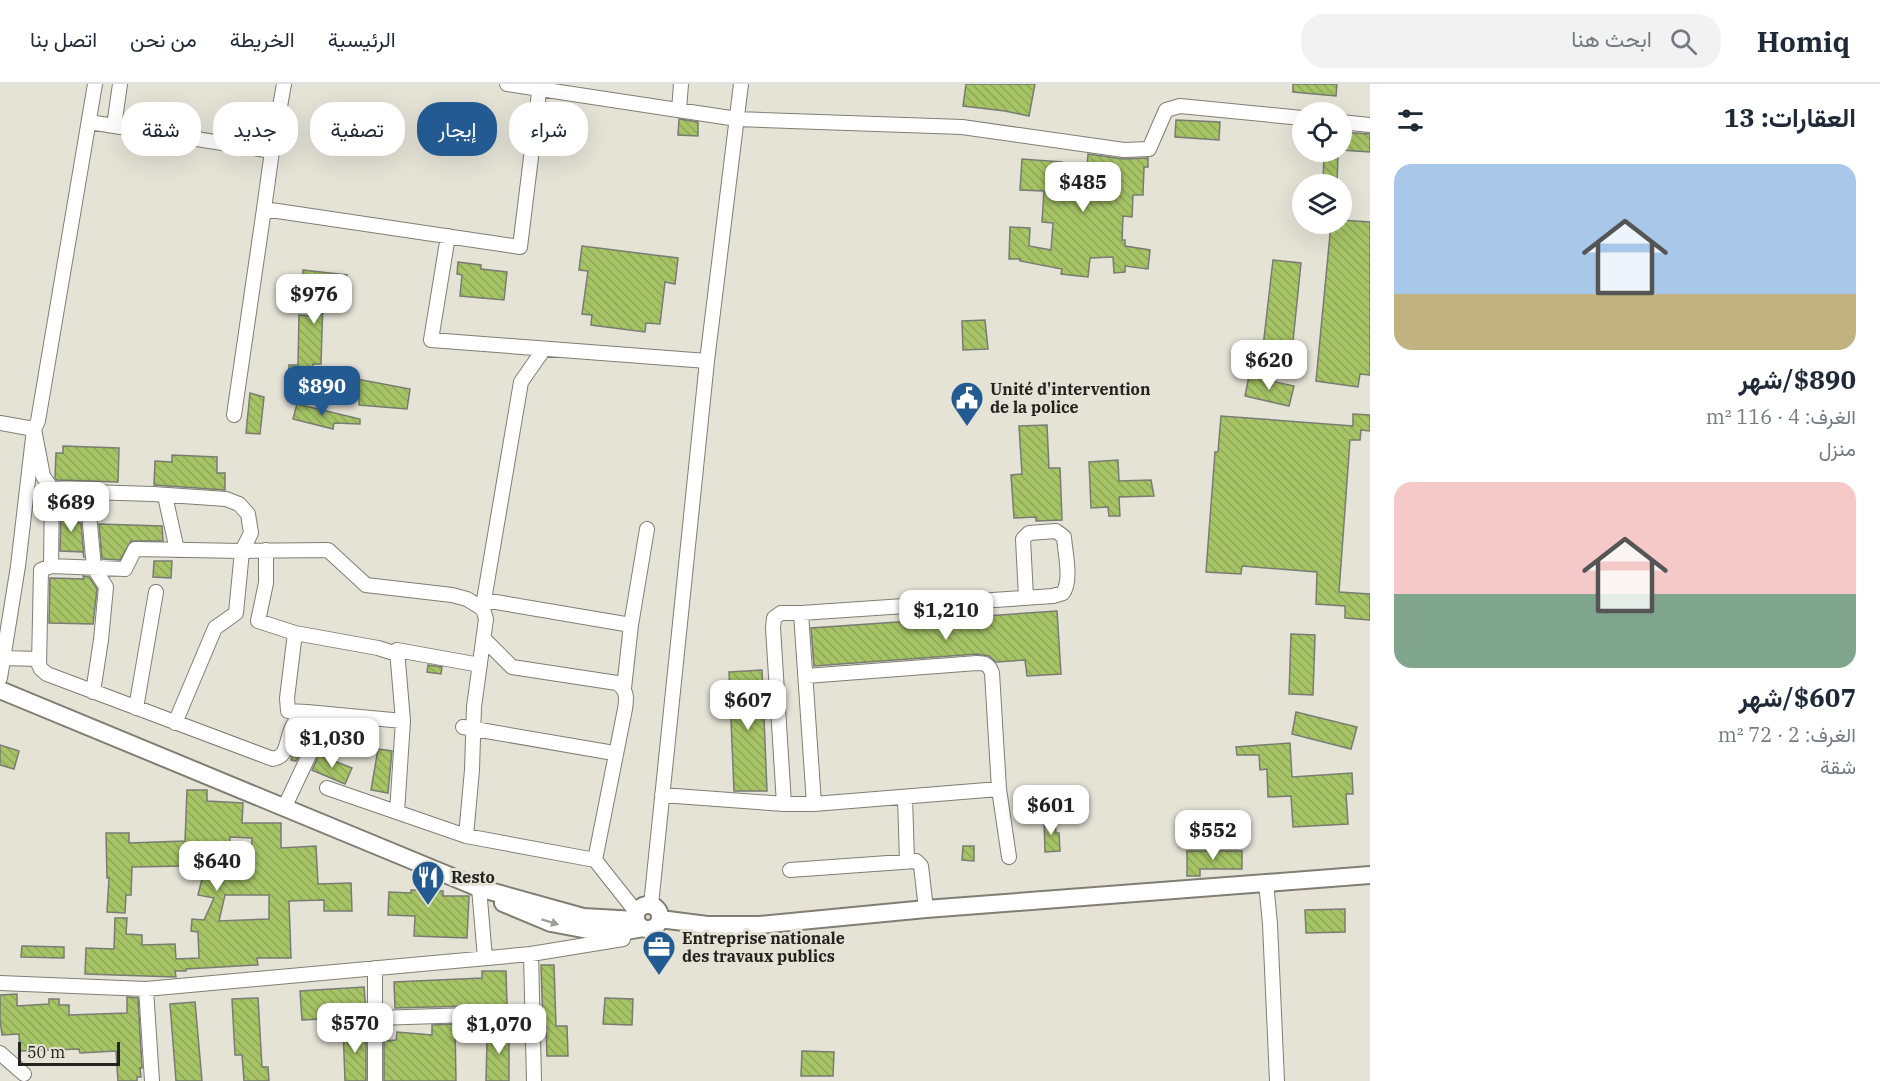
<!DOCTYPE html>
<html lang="ar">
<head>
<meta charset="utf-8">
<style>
  body { margin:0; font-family:"IBM Plex Serif",Vazirmatn,serif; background:#f2f2f3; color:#1f2937; direction:rtl; height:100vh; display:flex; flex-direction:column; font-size:22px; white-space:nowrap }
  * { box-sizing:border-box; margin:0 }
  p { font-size:20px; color:#747a83 }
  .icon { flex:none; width:33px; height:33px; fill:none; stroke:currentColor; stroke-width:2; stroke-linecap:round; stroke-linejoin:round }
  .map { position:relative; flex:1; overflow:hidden; direction:ltr }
  .side { display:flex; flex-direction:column; background:#fff; width:510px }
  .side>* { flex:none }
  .banner { position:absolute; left:18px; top:18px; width:570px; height:54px; direction:rtl; display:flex; gap:12px }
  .tools { position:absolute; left:1292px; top:18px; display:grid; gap:12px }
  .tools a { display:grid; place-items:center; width:60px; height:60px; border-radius:50%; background:#fff; box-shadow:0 6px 24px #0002; font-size:30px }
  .scale { position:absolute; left:18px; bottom:15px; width:102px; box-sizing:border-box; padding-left:6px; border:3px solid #23221e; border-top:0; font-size:16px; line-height:21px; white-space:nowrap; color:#23221e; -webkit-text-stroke:4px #e5e2d6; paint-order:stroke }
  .price { position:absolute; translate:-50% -51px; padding:0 14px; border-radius:12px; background:#fff; color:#222; font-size:20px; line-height:39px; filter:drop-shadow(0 2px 3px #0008) }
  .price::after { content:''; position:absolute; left:50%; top:36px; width:18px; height:14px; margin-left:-9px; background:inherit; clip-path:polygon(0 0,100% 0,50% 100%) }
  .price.active { background:#225a91; color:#fff }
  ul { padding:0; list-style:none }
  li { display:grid; align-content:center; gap:12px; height:318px; padding:0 24px }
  li span { display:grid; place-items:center; height:186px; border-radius:18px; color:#555 }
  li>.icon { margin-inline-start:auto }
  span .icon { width:108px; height:108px; fill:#fffc; stroke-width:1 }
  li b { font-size:26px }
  h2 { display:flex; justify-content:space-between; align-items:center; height:72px; padding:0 24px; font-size:26px }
  .pill { padding:0 21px; border-radius:24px; background:#fff; box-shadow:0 6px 24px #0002; font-size:21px; line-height:54px }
  .pill.active { background:#225a91; color:#fff }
  header { display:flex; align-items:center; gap:36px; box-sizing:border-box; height:84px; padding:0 30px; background:#fff; border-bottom:2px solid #e0e1e3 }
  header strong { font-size:28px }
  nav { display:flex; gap:33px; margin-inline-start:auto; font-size:21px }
  .search { width:420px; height:54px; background:#f2f2f3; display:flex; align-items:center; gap:15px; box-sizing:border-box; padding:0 21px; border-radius:24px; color:#747a83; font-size:22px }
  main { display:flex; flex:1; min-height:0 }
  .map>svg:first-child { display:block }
  .building { fill:url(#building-back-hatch); stroke:#787c72; stroke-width:1.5; fill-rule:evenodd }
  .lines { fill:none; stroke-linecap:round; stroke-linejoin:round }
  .minor-casing { stroke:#817d73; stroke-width:16 }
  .major-casing { stroke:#817d73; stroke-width:20 }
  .minor { stroke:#fff; stroke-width:14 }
  .major { stroke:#fff; stroke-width:16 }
  .oneway { fill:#9c9c9a }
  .labels { text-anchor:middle; stroke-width:6; stroke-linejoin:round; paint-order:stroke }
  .poi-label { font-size:16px; font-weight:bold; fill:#23221e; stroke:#e5e2d6; text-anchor:start }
</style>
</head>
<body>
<header>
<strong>Homiq</strong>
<div class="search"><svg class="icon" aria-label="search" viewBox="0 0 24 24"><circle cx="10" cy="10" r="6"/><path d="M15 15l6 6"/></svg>ابحث هنا</div>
<nav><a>الرئيسية</a><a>الخريطة</a><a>من نحن</a><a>اتصل بنا</a></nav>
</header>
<main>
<section class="side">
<h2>العقارات: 13<svg class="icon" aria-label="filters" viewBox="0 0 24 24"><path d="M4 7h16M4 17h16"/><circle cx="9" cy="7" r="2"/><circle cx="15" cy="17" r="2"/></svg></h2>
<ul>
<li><span style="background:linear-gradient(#a9c7e8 70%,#c2b280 0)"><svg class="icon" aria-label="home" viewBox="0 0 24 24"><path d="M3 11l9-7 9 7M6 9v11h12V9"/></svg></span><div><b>$890/شهر</b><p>الغرف: 4 · 116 m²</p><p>منزل</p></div></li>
<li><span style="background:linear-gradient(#f6c9c9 60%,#7fa58c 0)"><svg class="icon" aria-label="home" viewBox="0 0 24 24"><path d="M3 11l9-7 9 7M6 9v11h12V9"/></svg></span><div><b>$607/شهر</b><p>الغرف: 2 · 72 m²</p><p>شقة</p></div></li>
</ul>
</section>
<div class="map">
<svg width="1370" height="997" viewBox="0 0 1370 997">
  <defs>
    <pattern id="building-back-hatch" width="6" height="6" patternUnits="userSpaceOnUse" patternTransform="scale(1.5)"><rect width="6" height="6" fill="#a6c466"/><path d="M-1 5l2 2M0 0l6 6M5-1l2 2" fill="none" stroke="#8fa858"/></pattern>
  </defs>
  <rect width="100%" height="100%" fill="#e5e2d6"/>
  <path class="building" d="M 966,0 L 1035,0 L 1029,32 L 1005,27 L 963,22 Z
    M 1293,0 L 1337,0 L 1336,12 L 1293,8 Z
    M 679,35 L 698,38 L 698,52 L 678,51 Z
    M 1176,36 L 1220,38 L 1219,56 L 1175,53 Z
    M 1341,48 L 1370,50 L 1370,68 L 1341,66 Z
    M 1088,70 L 1123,75 L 1148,74 L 1148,83 L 1144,83 L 1143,111 L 1133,111 L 1132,133 L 1123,132 L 1122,156 L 1125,156 L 1125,162 L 1150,166 L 1148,185 L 1125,182 L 1125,188 L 1114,189 L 1113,173 L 1090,174 L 1088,193 L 1061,190 L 1062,185 L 1020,177 L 1020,175 L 1009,175 L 1010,143 L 1030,144 L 1029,162 L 1051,166 L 1053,139 L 1042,138 L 1044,107 L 1020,106 L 1022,75 L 1062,78 L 1062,81 L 1087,84 Z
    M 1324,70 L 1338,71 L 1337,100 L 1323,100 Z
    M 1341,136 L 1370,138 L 1370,291 L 1360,290 L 1358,303 L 1316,297 L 1331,140 L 1341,140 Z
    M 582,162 L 678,174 L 675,200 L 665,198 L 660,240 L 646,239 L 645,248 L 591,241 L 592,231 L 582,230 L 588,187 L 579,186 Z
    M 1273,176 L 1301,179 L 1292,267 L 1263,263 Z
    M 458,178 L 481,181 L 481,185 L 507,188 L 504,216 L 460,212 L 462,191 L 457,190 Z
    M 303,186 L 347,191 L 343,218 L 323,216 L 321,280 L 313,280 L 312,305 L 288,304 L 289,281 L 298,281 L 299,231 L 312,232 L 314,211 L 301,209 Z
    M 985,236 L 988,265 L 963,266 L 962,237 Z
    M 341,292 L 410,305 L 407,325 L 359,321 L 359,310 L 339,307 Z
    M 1249,292 L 1294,302 L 1289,322 L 1245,312 Z
    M 250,309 L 264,313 L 260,350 L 246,349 Z
    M 297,320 L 360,335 L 360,340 L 334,339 L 333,345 L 293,335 Z
    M 1353,330 L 1370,331 L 1370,347 L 1361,346 L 1360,356 L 1350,356 L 1339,508 L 1370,510 L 1370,536 L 1345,534 L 1345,522 L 1316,520 L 1317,488 L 1242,482 L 1241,490 L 1206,488 L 1215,368 L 1218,368 L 1221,332 L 1353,342 Z
    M 1047,341 L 1049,384 L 1060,384 L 1062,436 L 1036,437 L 1036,433 L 1014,434 L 1011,391 L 1022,390 L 1019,342 Z
    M 63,362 L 119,364 L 118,398 L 57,396 L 55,394 L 56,369 L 63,369 Z
    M 172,371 L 217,373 L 217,389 L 225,389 L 225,406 L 154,401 L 155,377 L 172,378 Z
    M 1118,376 L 1119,397 L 1151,396 L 1154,412 L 1119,413 L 1120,432 L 1109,432 L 1108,423 L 1091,424 L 1089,378 Z
    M 61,428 L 79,428 L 78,439 L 81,439 L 84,474 L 83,468 L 60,467 Z
    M 99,440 L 162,442 L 163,457 L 131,457 L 120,476 L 102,475 Z
    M 154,477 L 172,477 L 171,494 L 153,493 Z
    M 83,492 L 89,493 L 97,505 L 93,540 L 49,539 L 50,494 L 84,495 Z
    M 1057,527 L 1061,590 L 1027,592 L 1025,576 L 996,578 L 989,572 L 977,570 L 814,582 L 811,544 Z
    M 1291,550 L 1315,551 L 1313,611 L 1289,610 Z
    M 428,581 L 442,583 L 441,590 L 427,588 Z
    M 762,586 L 767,707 L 734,707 L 729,588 Z
    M 1296,628 L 1357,643 L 1351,665 L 1292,650 Z
    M 306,640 L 367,648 L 364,664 L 298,653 Z
    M 1290,659 L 1292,693 L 1352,689 L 1353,710 L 1346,710 L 1348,740 L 1293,743 L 1291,712 L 1268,713 L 1267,685 L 1260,686 L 1259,671 L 1237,671 L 1236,663 Z
    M 0,661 L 19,667 L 14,685 L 0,681 Z
    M 296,661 L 303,664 L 296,677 L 291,676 Z
    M 378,665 L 392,667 L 388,709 L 371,706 Z
    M 319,671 L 352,684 L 345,700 L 312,686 Z
    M 187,706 L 207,706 L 207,717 L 243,719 L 242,739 L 281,739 L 281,764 L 316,762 L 318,800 L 351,799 L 352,827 L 324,827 L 324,816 L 289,817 L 291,874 L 257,874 L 258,881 L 186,885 L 186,887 L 175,887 L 176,893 L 85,890 L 86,864 L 114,865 L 115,834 L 127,834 L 126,850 L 142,851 L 142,861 L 175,860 L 176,875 L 199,874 L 198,848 L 191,847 L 192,835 L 204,836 L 214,814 L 198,811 L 207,775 L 183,772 L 184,782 L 132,783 L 131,811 L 126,811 L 125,829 L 107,828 L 109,794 L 107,794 L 106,749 L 129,749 L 129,759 L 185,757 ZM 230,753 L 252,754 L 251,775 L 229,775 ZM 225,811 L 269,811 L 269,835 L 219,837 Z
    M 1044,735 L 1055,735 L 1056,749 L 1059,749 L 1060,767 L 1045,768 Z
    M 963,762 L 974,762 L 974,777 L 962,776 Z
    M 1187,767 L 1242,767 L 1242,785 L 1200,785 L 1200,792 L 1187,792 Z
    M 411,806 L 443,807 L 443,812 L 469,812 L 467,854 L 414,852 L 415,832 L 388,831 L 389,808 L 411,809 Z
    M 1345,825 L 1345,848 L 1306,849 L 1305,826 Z
    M 22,862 L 64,863 L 64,874 L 21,873 Z
    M 541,881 L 554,881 L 556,942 L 567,942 L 568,972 L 547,972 L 546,941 L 543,941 Z
    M 482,887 L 506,887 L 507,921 L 395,924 L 394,898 L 482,894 Z
    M 364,903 L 366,928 L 323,929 L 323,935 L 302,936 L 300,907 Z
    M 17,910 L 17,922 L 49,920 L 49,915 L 59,915 L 59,921 L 69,921 L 69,931 L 127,929 L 127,913 L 138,914 L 142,984 L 140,984 L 141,993 L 137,993 L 137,997 L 118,997 L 116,967 L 80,969 L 79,965 L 20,967 L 19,950 L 2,951 L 0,935 L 0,911 Z
    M 258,914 L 262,983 L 268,983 L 269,997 L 244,997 L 242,971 L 235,971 L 232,915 Z
    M 605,914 L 633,915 L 632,941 L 603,940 Z
    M 195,918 L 202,997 L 176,997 L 170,920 Z
    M 497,939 L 509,939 L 509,997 L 486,997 L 487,957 L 496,957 Z
    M 455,940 L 456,997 L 384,997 L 384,957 L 396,956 L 397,948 L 432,951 L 432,941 Z
    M 343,943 L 366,945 L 366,997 L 345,997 Z
    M 802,967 L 834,968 L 833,992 L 801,992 Z"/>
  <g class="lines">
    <defs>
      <path id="minor" d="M 507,0 L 737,35 L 962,43 L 1124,66 L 1149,65 L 1166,26 L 1180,22 L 1302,34
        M 679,26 L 681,0
        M 89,38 L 272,67 L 284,0
        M 1341,38 L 1370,41
        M 114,42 L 120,0
        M 272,67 L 264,125 L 520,163 L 540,0
        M 448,152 L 431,256 L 707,277
        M 544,265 L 521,298 L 484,516 L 631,541
        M 234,331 L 264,125
        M 0,339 L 34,345 L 43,392 L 52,405 L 87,408 L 153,410 L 226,415 L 239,420 L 248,430 L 251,449 L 242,467 L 236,529 L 215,544 L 175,639
        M 87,408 L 94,484 L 106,503 L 101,556 L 93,608
        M 165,412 L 177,466
        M 266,466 L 266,499 L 258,537 L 295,549 L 378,564 L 394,569 L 397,566 L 480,581
        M 51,482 L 52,405
        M 801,529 L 814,720
        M 295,549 L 287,614 L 288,627 L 307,628
        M 397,566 L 403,637 L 397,728
        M 3,574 L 39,575
        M 806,592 L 977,579 C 986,579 989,581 992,589 L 999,705 L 1009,773
        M 0,594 L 18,482 L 34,345 L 38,337 L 95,0
        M 624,604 L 631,541 L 647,445
        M 136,624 L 156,508
        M 403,637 L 307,628 C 280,642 295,671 273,675 L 47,590 L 41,585 L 39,581 L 41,486 L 51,482 L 125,485 L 135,465 L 242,467 L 328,466 L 366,501 L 452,511 L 467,515 L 483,525 L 486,535 L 474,623 L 472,686 L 466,752
        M 463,643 L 608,668
        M 327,704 L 466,752 L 595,776 L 625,625 C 627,613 627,606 617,599 L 512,583 L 484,555
        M 662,711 L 784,720 L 814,720 L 999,705
        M 905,713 L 907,777
        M 784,720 L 773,544 L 774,534 L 781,529 L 801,529 L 1053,512 L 1063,509 C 1072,496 1065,469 1064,453 L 1056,447 L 1029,449 L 1023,455 L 1026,513
        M 285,722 L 311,667
        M 595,776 L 637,829
        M 790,786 L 916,777 L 921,782 L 926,825
        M 1266,798 L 1270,840 L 1277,997
        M 479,804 L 485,874
        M 651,821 L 707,277 L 741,0
        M 531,870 L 534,997
        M 375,884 L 375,997
        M 0,899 L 146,905 L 531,870 L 623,855
        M 146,905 L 152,997
        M 376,934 L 532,929
        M 0,969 L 24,990"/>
      <path id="major" d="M 0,606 L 479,804 L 583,833 L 636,836
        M 503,819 L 551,839 L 609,850 L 643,844
        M636 833a12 12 0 1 1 24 0a12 12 0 1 1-24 0Z
        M 660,835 L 707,841 L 759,841 L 926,825 L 1370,791"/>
    </defs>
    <use href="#minor" class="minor-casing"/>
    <use href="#major" class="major-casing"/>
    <use href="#minor" class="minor"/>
    <use href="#major" class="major"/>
  </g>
  <defs><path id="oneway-solid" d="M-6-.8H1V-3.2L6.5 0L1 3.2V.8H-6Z" transform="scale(1.5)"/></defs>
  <use class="oneway" href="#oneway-solid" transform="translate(550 838) rotate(17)"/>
  <defs>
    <symbol id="civic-pin" viewBox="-11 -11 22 30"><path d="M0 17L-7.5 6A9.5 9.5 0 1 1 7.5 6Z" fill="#225a91" stroke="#e5e2d6"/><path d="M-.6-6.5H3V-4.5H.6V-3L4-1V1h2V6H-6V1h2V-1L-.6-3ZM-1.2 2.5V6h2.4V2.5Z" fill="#fff"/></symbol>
    <symbol id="restaurant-pin" viewBox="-11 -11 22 30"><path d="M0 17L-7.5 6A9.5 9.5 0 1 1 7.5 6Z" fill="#225a91" stroke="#e5e2d6"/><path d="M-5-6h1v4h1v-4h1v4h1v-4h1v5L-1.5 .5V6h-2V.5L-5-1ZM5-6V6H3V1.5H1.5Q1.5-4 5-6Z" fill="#fff"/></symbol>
    <symbol id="office-pin" viewBox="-11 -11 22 30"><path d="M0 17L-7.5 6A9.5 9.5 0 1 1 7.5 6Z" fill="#225a91" stroke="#e5e2d6"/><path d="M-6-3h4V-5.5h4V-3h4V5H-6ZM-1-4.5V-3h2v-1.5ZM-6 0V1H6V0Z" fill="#fff"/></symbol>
  </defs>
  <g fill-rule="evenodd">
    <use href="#civic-pin" x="948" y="295" width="38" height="52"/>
    <use href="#restaurant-pin" x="409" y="774" width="38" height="52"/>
    <use href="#office-pin" x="640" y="844" width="38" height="52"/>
  </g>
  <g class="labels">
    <g class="poi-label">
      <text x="990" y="311">Unité d'intervention<tspan x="990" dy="18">de la police</tspan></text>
      <text x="451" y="799">Resto</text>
      <text x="682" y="860">Entreprise nationale<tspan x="682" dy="18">des travaux publics</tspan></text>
    </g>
  </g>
</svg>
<div class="tools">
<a><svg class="icon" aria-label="locate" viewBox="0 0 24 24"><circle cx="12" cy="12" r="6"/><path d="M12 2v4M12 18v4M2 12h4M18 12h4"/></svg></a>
<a><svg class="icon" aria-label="layers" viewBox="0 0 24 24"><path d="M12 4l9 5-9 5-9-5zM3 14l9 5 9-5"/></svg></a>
</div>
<div class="scale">50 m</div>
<b class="price" style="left:1083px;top:129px">$485</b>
<b class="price" style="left:314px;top:241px">$976</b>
<b class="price" style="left:1269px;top:307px">$620</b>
<b class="price active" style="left:322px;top:333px">$890</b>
<b class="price" style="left:71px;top:449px">$689</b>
<b class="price" style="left:946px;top:557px">$1,210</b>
<b class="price" style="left:748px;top:647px">$607</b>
<b class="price" style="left:332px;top:685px">$1,030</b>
<b class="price" style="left:1051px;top:752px">$601</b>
<b class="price" style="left:1213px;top:777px">$552</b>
<b class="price" style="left:217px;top:808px">$640</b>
<b class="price" style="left:355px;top:970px">$570</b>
<b class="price" style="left:499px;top:971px">$1,070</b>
<div class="banner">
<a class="pill">شراء</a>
<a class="pill active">إيجار</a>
<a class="pill">تصفية</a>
<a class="pill">جديد</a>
<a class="pill">شقة</a>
</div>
</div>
</main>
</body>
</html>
